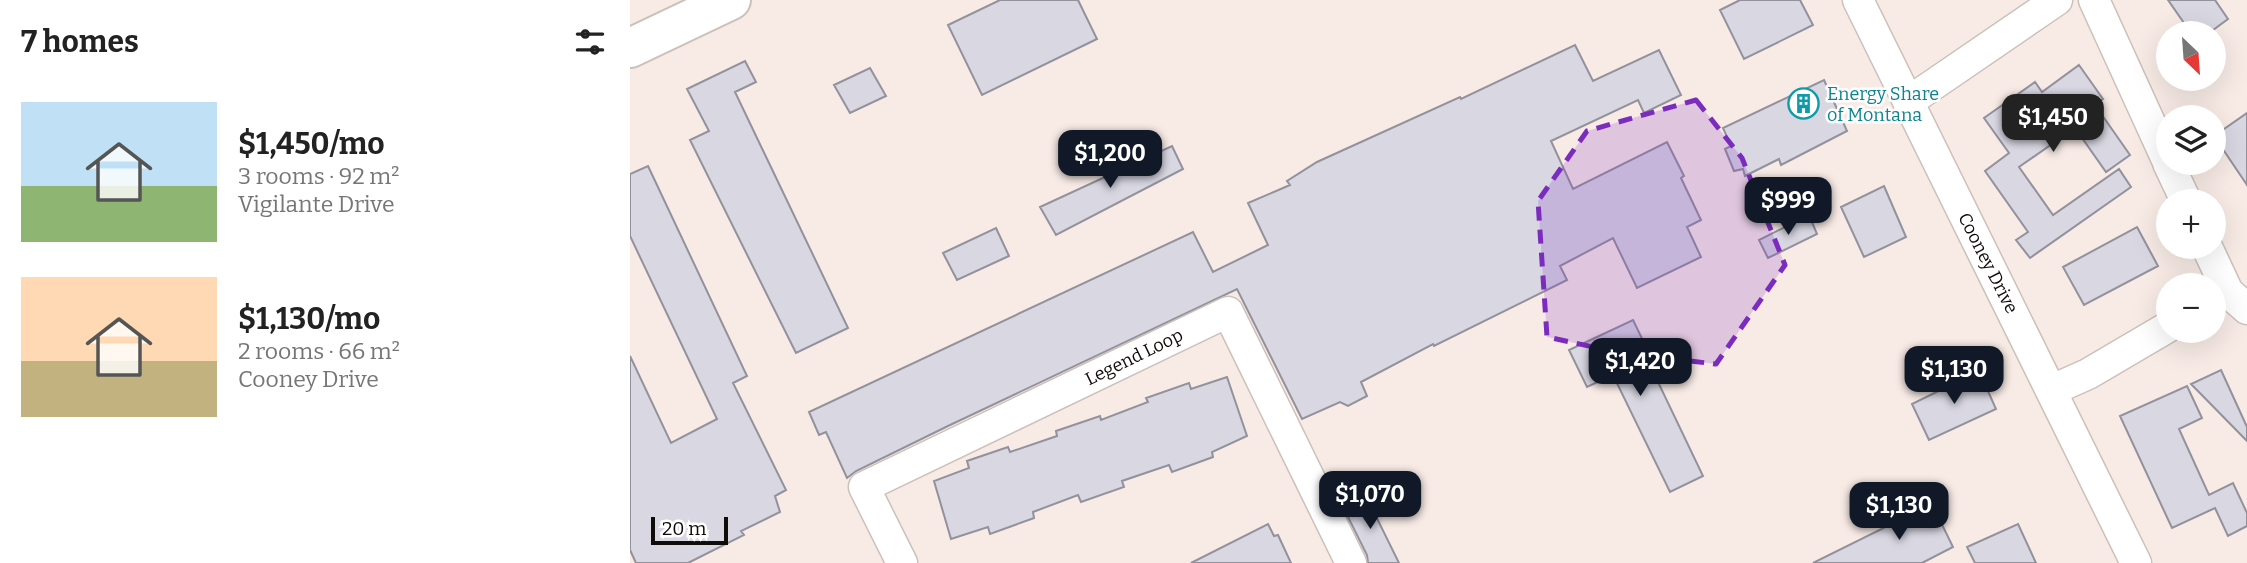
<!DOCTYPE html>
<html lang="en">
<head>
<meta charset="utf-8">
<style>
  body { margin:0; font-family:Bitter,serif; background:#f2f2f2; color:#222; height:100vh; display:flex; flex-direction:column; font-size:26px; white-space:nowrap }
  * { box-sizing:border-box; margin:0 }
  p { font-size:23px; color:#767676 }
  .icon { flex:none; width:38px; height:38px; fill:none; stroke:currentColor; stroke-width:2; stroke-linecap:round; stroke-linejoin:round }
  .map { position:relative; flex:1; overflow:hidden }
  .details { display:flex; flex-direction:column; background:#fff; width:630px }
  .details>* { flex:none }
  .needle { width:46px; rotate:155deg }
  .controls { position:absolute; left:1526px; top:21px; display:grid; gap:14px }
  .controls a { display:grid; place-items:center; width:70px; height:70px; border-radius:50%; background:#fff; box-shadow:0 7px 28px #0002; font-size:35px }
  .scale { position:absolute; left:21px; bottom:18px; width:77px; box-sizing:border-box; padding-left:7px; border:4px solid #100c0a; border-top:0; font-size:19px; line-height:24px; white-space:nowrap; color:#100c0a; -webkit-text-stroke:5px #fff; paint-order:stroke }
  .price { position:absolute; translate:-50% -60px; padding:0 16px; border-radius:14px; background:#111827; color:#fff; font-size:23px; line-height:46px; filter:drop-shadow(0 2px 4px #0008) }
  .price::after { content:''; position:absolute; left:50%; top:42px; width:21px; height:16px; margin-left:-10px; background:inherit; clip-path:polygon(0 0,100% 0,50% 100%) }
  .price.current { background:#222; color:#fff }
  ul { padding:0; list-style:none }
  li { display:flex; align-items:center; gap:21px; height:175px; padding:0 21px }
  li span { display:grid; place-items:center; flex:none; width:196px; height:140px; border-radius:0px; color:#555 }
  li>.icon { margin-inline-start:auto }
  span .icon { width:84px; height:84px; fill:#fffc; stroke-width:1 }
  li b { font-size:30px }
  h2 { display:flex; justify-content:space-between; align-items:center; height:84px; padding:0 21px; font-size:30px }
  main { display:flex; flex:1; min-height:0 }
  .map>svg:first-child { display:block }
  .building { fill:#d8d7e2; stroke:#92919c; stroke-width:2 }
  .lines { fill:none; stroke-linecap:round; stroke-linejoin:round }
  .street-casing { stroke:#ccc0bb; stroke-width:33 }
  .secondary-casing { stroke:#ccc0bb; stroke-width:42 }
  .street { stroke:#fff; stroke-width:30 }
  .secondary { stroke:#fff; stroke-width:38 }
  .marked { fill:#7b2cbf; fill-opacity:0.2; stroke:#7b2cbf; stroke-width:5; stroke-dasharray:14 9; stroke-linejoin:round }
  .labels { text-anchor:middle; stroke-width:5; stroke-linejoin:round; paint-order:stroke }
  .culture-label { font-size:18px; fill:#0d838f; stroke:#fff; text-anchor:start }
  .street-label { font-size:18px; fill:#100c0a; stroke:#fff }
</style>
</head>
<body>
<main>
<section class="details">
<h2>7 homes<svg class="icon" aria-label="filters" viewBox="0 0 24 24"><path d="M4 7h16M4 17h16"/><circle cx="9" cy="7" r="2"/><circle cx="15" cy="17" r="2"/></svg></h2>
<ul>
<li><span style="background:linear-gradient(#bfe0f5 60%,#8fb573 0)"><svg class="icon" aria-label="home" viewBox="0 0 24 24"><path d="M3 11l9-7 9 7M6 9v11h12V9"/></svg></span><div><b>$1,450/mo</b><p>3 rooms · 92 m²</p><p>Vigilante Drive</p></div></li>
<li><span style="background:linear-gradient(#ffd9b3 60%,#c2b280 0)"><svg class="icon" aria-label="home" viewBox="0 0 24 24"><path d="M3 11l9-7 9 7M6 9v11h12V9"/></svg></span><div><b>$1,130/mo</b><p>2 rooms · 66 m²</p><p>Cooney Drive</p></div></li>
</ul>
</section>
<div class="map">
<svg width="1617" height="563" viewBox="0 0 1617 563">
  <rect width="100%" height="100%" fill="#f8ebe6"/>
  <path class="building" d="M 370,0 L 448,0 L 467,39 L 352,95 L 318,25 Z
    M 1110,0 L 1170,0 L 1183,25 L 1114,59 L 1090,10 Z
    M 1538,0 L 1585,0 L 1598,19 L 1579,33 L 1561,33 Z
    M 945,45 L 963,81 L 1029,50 L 1051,95 L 1014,113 L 1008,100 L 921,141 L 943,189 L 1037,142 L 1054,176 L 1051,178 L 1071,220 L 1057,227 L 1071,257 L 1007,288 L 983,238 L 930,266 L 937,280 L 804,346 L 803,344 L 731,382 L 737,396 L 718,406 L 710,402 L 672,419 L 607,289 L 318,426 L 226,471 L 217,478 L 196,432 L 189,435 L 179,412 L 563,232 L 583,272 L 638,245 L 618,203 L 660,185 L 657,181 L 687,162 L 830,97 L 831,99 Z
    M 115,61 L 126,82 L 105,92 L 218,328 L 166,353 L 60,140 L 79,131 L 57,89 Z
    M 1449,65 L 1473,99 L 1465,105 L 1500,155 L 1476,172 L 1445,128 L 1389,167 L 1423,215 L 1489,169 L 1501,187 L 1400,258 L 1386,240 L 1398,232 L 1355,171 L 1379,153 L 1354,118 L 1405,82 L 1412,92 Z
    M 240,68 L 256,96 L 220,113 L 204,85 Z
    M 1194,80 L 1217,131 L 1151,165 L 1149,159 L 1115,176 L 1113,169 L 1104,171 L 1095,149 L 1101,146 L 1093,128 Z
    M 1617,113 L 1617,185 L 1584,136 Z
    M 542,146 L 553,169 L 426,235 L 410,207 Z
    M 18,166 L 117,376 L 103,383 L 156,490 L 145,496 L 150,512 L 111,531 L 114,535 L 58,563 L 6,563 L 0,550 L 0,356 L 41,443 L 87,419 L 0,236 L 0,174 Z
    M 1254,186 L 1276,237 L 1234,257 L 1211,207 Z
    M 1179,215 L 1187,234 L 1138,258 L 1129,240 Z
    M 1507,227 L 1528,266 L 1454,305 L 1433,267 Z
    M 366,228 L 379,256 L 327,280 L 313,253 Z
    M 1003,320 L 1021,357 L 1017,359 L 1073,476 L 1040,492 L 983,375 L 957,387 L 939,350 Z
    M 1591,370 L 1617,427 L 1617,441 L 1561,384 Z
    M 1349,371 L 1366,409 L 1299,440 L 1282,404 Z
    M 597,377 L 617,436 L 582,452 L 583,457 L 542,472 L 539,465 L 492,481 L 494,487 L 451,502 L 448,495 L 403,512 L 404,518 L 360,534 L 358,527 L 321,539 L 304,481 L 339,468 L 337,461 L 378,447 L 380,452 L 427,436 L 426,431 L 470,416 L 471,420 L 518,402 L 516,398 L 559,383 L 561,389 Z
    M 1557,386 L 1572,418 L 1549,429 L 1579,495 L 1603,483 L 1617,513 L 1617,526 L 1598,536 L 1585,508 L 1542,528 L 1490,416 Z
    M 735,494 L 769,563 L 738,563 L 737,555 L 712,505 Z
    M 1302,504 L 1323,547 L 1292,563 L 1183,563 Z
    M 638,524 L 644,536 L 648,535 L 661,563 L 561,563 Z
    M 1388,524 L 1406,563 L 1345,563 L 1337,547 Z"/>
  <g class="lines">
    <defs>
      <path id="street" d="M 1228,0 L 1506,563
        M 1464,0 L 1538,162
        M 1278,102 L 1427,0
        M 1538,163 L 1556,201
        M 1577,247 L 1598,292 L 1617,309
        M 1422,390 L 1458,374 L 1538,327
        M 272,563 L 234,487 L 598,312 L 721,563"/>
      <path id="secondary" d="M 0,48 L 101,0"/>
    </defs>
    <use href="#street" class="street-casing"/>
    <use href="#secondary" class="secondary-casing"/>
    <use href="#street" class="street"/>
    <use href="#secondary" class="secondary"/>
  </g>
  <path class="marked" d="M 1066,100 L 1112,158 L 1155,265 L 1086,364 L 991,353 L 917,337 L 908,201 L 957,131 Z"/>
  <defs>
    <symbol id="building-ring" viewBox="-11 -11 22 22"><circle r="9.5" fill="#fff" stroke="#0f9aa8" stroke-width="1.5"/><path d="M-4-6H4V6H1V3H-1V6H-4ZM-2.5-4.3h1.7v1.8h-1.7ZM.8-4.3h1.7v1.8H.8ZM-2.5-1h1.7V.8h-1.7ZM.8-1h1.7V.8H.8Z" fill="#0f9aa8"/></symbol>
  </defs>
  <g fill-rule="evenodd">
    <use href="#building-ring" x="1156" y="86" width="35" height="35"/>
  </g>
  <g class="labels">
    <g class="culture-label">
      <text x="1197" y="100">Energy Share<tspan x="1197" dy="21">of Montana</tspan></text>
    </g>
    <g class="street-label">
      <text transform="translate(1358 263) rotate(63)" y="6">Cooney Drive</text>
      <text transform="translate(504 357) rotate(-26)" y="6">Legend Loop</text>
    </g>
  </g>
</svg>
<div class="controls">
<a><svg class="needle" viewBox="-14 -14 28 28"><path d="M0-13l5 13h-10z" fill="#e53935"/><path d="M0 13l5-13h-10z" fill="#767676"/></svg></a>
<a><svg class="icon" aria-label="layers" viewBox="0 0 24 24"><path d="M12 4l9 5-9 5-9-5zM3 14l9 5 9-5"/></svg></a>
<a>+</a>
<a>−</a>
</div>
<div class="scale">20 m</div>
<b class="price current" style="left:1423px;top:154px">$1,450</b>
<b class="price" style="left:480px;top:190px">$1,200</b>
<b class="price" style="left:1158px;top:237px">$999</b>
<b class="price" style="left:1010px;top:398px">$1,420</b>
<b class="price" style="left:1324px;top:406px">$1,130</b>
<b class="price" style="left:740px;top:531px">$1,070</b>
<b class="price" style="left:1269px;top:542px">$1,130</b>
</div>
</main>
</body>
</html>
